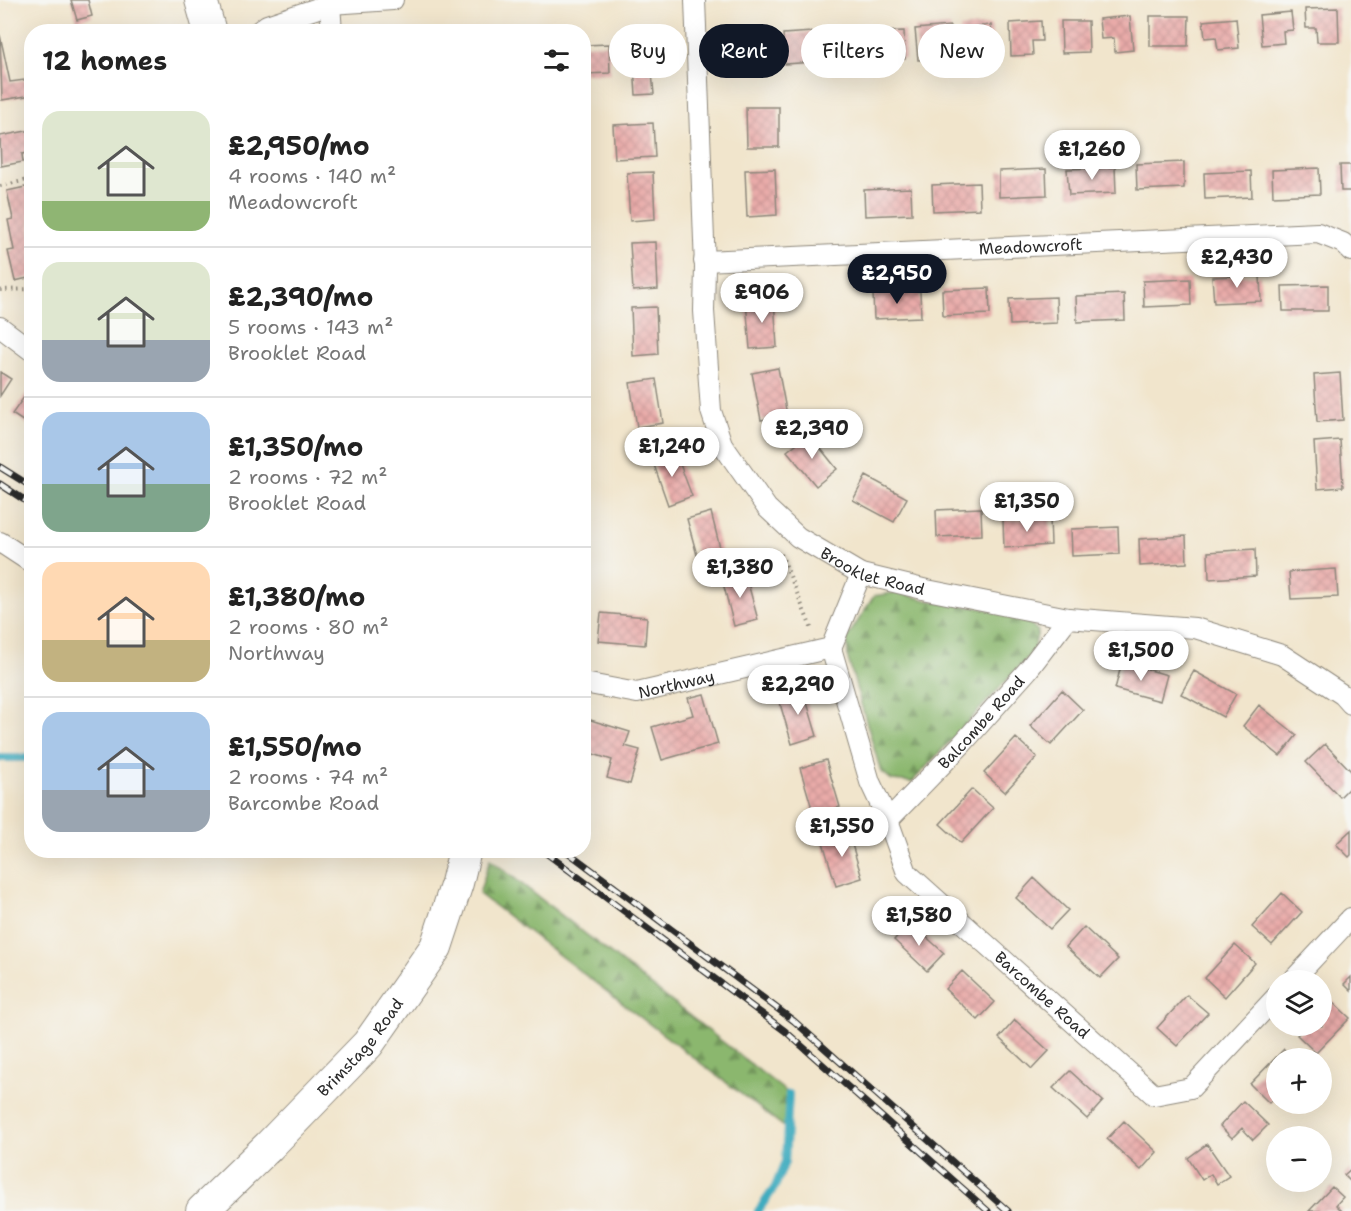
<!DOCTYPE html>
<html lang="en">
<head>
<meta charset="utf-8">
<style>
  body { margin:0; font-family:"Shantell Sans",sans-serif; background:#f2f2f2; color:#222; height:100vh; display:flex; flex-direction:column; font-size:22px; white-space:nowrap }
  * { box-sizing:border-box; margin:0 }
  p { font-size:20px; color:#767676 }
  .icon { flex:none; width:33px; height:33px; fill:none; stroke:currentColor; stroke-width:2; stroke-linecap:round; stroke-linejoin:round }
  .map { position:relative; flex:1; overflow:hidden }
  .details { position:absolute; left:24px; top:24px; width:567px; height:834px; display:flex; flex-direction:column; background:#fff; border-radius:24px; box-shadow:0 6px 24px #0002 }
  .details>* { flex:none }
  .banner { position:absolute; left:609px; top:24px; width:570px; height:54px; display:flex; gap:12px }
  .tools { position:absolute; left:1266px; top:970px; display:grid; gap:12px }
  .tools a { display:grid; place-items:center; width:66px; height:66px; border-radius:50%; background:#fff; box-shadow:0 6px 24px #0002; font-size:30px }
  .price { position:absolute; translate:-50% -51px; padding:0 14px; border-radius:21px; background:#fff; color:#222; font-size:20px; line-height:39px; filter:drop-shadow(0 2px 3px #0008) }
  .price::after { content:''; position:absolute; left:50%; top:36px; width:18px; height:14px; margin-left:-9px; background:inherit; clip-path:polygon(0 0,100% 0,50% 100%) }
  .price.current { background:#111827; color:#fff }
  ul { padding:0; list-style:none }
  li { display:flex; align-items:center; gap:18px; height:150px; padding:0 18px }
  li+li { border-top:2px solid #e0e0e0 }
  li span { display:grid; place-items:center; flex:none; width:168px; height:120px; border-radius:18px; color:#555 }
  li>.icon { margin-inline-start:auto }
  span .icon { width:72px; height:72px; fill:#fffc; stroke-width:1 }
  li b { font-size:26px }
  h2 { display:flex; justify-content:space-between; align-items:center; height:72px; padding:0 18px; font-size:26px }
  .tag { padding:0 21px; border-radius:27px; background:#fff; box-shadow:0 6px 24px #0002; font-size:21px; line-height:54px }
  .tag.current { background:#111827; color:#fff }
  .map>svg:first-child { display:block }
  .forest { fill:url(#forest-firs); stroke:#5b714c; stroke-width:1.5 }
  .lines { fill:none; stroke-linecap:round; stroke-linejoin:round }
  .stream { stroke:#40acbf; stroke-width:8 }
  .building { fill:url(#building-cross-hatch) }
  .minor-casing { stroke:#8e887c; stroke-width:22 }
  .primary-casing { stroke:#8e887c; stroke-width:34 }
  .path { stroke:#8e887c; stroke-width:4; stroke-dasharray:1.5 4.5; stroke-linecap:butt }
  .minor { stroke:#fff; stroke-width:20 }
  .primary { stroke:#fff; stroke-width:32 }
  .rail-casing { stroke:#2b2b2b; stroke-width:7 }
  .rail { stroke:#f6f6f2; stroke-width:4.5; stroke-dasharray:14; stroke-linecap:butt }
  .labels { text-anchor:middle; stroke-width:4.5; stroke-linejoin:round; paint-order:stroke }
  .street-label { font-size:16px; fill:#2b2b2b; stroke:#f6f6f2 }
</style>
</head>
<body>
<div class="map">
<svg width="1351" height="1211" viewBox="0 0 1351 1211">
  <defs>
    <pattern id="forest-firs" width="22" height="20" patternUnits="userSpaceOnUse" patternTransform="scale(1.5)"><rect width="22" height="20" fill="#8bb76e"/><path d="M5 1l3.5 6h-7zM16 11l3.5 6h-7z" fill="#72955b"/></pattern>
    <pattern id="building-cross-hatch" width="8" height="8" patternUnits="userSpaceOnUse" patternTransform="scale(1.5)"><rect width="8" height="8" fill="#e9aba9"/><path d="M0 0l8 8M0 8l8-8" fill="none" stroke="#c89392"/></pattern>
  </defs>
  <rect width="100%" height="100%" fill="#f6f6f2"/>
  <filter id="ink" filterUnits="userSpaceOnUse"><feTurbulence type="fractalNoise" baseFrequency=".0167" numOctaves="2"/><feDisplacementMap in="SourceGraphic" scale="12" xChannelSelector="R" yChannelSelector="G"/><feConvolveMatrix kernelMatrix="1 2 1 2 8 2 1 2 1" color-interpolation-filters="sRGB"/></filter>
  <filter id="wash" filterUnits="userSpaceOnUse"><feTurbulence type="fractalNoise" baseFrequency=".008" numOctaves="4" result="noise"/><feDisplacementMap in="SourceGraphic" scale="24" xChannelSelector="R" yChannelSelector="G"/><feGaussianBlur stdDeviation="1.35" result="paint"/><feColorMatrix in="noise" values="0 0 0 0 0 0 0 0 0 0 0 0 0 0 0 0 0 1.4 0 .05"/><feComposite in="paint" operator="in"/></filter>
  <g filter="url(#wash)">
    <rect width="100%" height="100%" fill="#f1e5cc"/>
    <path class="forest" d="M 898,592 L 926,600 L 1019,614 L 1038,631 L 1033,652 L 912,782 L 892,780 L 881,772 L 848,659 L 847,638 L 874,596 Z
      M 490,859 L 789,1094 L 787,1129 L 479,894 Z"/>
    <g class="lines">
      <path class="stream" d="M 0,758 L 32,758
        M 758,1211 L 775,1187 L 785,1162 L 789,1094"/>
    </g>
    <g id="blocks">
      <path class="building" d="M 71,0 L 88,0 L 92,16 L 77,20 Z
        M 1338,8 L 1339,42 L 1317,42 L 1316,28 L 1306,28 L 1305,9 Z
        M 1291,12 L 1293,30 L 1283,31 L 1284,43 L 1262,45 L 1259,15 Z
        M 1130,16 L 1133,50 L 1115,52 L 1114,38 L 1101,39 L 1099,19 Z
        M 1150,16 L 1189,16 L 1188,46 L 1150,46 Z
        M 1236,18 L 1239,48 L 1218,50 L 1216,37 L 1205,38 L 1203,21 Z
        M 1041,21 L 1042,41 L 1032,41 L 1033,55 L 1011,56 L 1010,23 Z
        M 1061,21 L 1088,21 L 1089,52 L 1062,53 Z
        M 991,25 L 994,59 L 974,61 L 972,47 L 962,48 L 960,28 Z
        M 950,26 L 952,44 L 939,45 L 940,59 L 918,60 L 915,29 Z
        M 904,31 L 905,59 L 874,61 L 872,32 Z
        M 812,32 L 815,62 L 785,64 L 783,34 Z
        M 768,34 L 769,54 L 757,54 L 757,65 L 735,65 L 734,35 Z
        M 827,34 L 860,34 L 859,61 L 826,60 Z
        M 0,35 L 10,82 L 32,79 L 32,95 L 2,100 Z
        M 661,39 L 662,62 L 651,63 L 654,94 L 636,95 L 634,66 L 622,67 L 620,42 Z
        M 609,44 L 610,73 L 584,74 L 584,45 Z
        M 746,107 L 779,107 L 779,147 L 747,147 Z
        M 653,123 L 655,157 L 615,159 L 613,125 Z
        M 32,130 L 32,152 L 22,154 L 23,162 L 1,166 L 0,136 Z
        M 1184,162 L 1184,188 L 1137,190 L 1136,164 Z
        M 1340,165 L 1351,165 L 1351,191 L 1341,191 Z
        M 1115,167 L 1116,193 L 1069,195 L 1067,169 Z
        M 1319,168 L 1320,194 L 1273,196 L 1272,170 Z
        M 775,169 L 777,215 L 747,217 L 745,170 Z
        M 1046,169 L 1047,195 L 999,197 L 999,171 Z
        M 1251,171 L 1252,197 L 1205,199 L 1204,173 Z
        M 653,172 L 655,219 L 630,221 L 627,173 Z
        M 979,183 L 980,209 L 933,211 L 932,185 Z
        M 30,186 L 32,277 L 15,281 L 8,251 L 14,250 L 8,220 L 13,219 L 7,191 Z
        M 911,188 L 912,214 L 865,216 L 864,190 Z
        M 656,242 L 658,289 L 633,291 L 630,243 Z
        M 1260,275 L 1261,301 L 1214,303 L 1212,277 Z
        M 1190,279 L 1191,305 L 1144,307 L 1143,281 Z
        M 1328,285 L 1328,311 L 1283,311 L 1282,286 Z
        M 989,288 L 990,314 L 943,316 L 942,290 Z
        M 920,291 L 921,317 L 874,319 L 873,293 Z
        M 1124,294 L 1125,320 L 1077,322 L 1076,296 Z
        M 1056,297 L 1057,323 L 1010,325 L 1009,299 Z
        M 774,299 L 777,347 L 750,349 L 746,301 Z
        M 656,307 L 658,354 L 633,356 L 631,308 Z
        M 778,368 L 787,415 L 761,420 L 752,373 Z
        M 0,372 L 11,379 L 0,396 Z
        M 1340,373 L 1343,420 L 1317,422 L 1314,375 Z
        M 656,379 L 663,423 L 637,427 L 630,383 Z
        M 29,390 L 32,392 L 32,427 L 12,414 Z
        M 809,434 L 837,469 L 816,486 L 787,451 Z
        M 1340,440 L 1343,487 L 1317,489 L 1314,442 Z
        M 675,451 L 692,496 L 668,505 L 652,459 Z
        M 866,476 L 907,498 L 894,522 L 853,500 Z
        M 981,508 L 982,535 L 937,537 L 936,510 Z
        M 711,512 L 723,560 L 700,566 L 687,519 Z
        M 1050,518 L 1051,545 L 1004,548 L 1003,520 Z
        M 1118,527 L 1119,554 L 1072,556 L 1071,529 Z
        M 1186,536 L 1187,563 L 1140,566 L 1139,539 Z
        M 1255,549 L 1256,576 L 1209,579 L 1208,552 Z
        M 1336,569 L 1338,597 L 1291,599 L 1289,572 Z
        M 745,572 L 758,620 L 734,626 L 722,579 Z
        M 601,613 L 647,617 L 645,645 L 598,641 Z
        M 1122,662 L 1167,675 L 1160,701 L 1115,689 Z
        M 1194,671 L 1236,694 L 1223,717 L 1181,694 Z
        M 803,689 L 817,736 L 792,744 L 778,697 Z
        M 1062,690 L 1083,710 L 1051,745 L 1030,726 Z
        M 704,694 L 718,744 L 662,760 L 652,727 L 693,715 L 688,698 Z
        M 1259,705 L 1297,735 L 1280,756 L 1243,726 Z
        M 584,718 L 630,732 L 625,746 L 640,750 L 630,784 L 607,778 L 612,760 L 584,751 Z
        M 1016,738 L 1037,757 L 1005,792 L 984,773 Z
        M 1325,744 L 1351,771 L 1351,786 L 1340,797 L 1306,762 Z
        M 826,760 L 840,807 L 814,815 L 800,768 Z
        M 972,789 L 993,808 L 961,843 L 940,824 Z
        M 1351,830 L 1351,855 L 1349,857 L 1336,844 Z
        M 848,831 L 862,878 L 836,886 L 822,839 Z
        M 1034,878 L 1068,910 L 1050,929 L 1016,898 Z
        M 1282,893 L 1302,912 L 1272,945 L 1252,927 Z
        M 910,922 L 944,953 L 927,971 L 894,940 Z
        M 1084,927 L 1118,959 L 1100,978 L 1066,947 Z
        M 1235,945 L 1255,963 L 1225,997 L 1205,978 Z
        M 962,971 L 995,1002 L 978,1020 L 945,989 Z
        M 1351,977 L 1351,991 L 1344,984 Z
        M 1187,995 L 1208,1013 L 1177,1046 L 1157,1028 Z
        M 1331,1000 L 1350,1018 L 1316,1053 L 1297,1035 L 1305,1026 L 1322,1026 L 1322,1010 Z
        M 1015,1020 L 1049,1051 L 1032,1069 L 999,1038 Z
        M 1284,1049 L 1294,1059 L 1276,1059 L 1276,1095 L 1269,1103 L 1250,1084 Z
        M 1070,1071 L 1103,1101 L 1087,1119 L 1053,1088 Z
        M 1243,1101 L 1268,1125 L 1253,1140 L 1242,1128 L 1232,1138 L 1220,1126 Z
        M 1124,1121 L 1157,1152 L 1141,1170 L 1107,1139 Z
        M 1207,1144 L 1229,1176 L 1217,1184 L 1211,1174 L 1202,1180 L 1188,1158 Z
        M 1351,1169 L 1351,1182 L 1344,1175 Z
        M 1332,1187 L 1343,1197 L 1336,1205 L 1342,1211 L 1309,1211 Z"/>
    </g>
  </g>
  <g filter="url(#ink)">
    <use href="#blocks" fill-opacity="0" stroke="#8e887c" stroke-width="1.5"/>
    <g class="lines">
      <defs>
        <g id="minor">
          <path id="s1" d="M 695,0 L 705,267 L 704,311 L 711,411 L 722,444 L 767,508 L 798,537 L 861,574 L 927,590 L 1068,618 L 1195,628 L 1282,655 L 1343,695 L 1351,704"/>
          <path d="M 330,4 L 332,32"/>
          <path d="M 258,32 L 267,25 L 330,4 L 393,0"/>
          <path id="s2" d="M 704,261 L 1318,233 L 1343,243 L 1351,251"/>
          <path d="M 0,327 L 32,351"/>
          <path d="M 0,542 L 32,563"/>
          <path id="s3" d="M 831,648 L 870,782 L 888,820 L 907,873 L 1154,1095 L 1191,1088 L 1276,997"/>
          <path id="s4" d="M 584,683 L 637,693 L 831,648 L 861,574"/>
          <path id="s5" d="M 888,820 L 962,744 L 1028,670 L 1068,618"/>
          <path d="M 1292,981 L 1351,918"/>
        </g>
        <g id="primary">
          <path d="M 201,0 L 210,32"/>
          <path id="s6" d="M 202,1211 L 269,1146 L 368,1044 L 436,947 L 457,883 L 465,850"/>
        </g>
      </defs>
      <use href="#minor" class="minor-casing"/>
      <use href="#primary" class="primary-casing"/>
      <path class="path" d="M 0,186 L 32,179
        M 0,290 L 32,289
        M 781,554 L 812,630"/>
      <use href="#minor" class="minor"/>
      <use href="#primary" class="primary"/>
      <defs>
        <path id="rail" d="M 0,467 L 32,487
          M 0,484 L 32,505
          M 542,850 L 785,1031 L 988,1211
          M 565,850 L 794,1021 L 1008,1211"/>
      </defs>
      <use href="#rail" class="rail-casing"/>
      <use href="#rail" class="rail"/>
    </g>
  </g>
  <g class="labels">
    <g class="street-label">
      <text dy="6" stroke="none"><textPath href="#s2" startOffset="327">Meadowcroft</textPath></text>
      <text dy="6" stroke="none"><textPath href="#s1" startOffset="650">Brooklet Road</textPath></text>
      <text dy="6" stroke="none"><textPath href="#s4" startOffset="94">Northway</textPath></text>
      <text dy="6" stroke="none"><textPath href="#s5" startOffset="135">Balcombe Road</textPath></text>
      <text dy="6" stroke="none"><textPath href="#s3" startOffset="420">Barcombe Road</textPath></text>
      <text dy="6" stroke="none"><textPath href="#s6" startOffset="228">Brimstage Road</textPath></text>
    </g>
  </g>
</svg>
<div class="tools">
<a><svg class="icon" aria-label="layers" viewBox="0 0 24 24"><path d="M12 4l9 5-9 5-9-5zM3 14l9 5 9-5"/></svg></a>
<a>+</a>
<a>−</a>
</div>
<b class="price" style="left:1092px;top:181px">£1,260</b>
<b class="price" style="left:1237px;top:289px">£2,430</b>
<b class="price current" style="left:897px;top:305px">£2,950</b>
<b class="price" style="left:762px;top:324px">£906</b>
<b class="price" style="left:812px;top:460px">£2,390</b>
<b class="price" style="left:672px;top:478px">£1,240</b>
<b class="price" style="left:1027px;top:533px">£1,350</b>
<b class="price" style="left:740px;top:599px">£1,380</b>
<b class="price" style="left:1141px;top:682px">£1,500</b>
<b class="price" style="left:798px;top:716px">£2,290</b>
<b class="price" style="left:842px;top:858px">£1,550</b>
<b class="price" style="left:919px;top:947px">£1,580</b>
<div class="banner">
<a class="tag">Buy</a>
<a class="tag current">Rent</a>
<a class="tag">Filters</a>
<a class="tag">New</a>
</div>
<section class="details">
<h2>12 homes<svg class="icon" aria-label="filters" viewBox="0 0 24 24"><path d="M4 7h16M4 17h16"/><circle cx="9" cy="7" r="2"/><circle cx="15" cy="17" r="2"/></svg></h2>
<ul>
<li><span style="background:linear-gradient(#dfe7d0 75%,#8fb573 0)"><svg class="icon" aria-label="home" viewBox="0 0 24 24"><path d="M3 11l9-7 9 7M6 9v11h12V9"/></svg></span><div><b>£2,950/mo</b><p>4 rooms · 140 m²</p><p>Meadowcroft</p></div></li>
<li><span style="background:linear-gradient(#dfe7d0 65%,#9aa5b1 0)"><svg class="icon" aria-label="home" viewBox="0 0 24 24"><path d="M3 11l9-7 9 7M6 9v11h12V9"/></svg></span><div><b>£2,390/mo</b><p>5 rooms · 143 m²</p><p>Brooklet Road</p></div></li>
<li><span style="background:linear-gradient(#a9c7e8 60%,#7fa58c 0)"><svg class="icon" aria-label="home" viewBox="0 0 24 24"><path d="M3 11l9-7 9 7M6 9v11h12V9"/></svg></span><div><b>£1,350/mo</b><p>2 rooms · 72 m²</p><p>Brooklet Road</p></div></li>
<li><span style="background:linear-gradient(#ffd9b3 65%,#c2b280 0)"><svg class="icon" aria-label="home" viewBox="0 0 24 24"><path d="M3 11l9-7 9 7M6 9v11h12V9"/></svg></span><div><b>£1,380/mo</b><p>2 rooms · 80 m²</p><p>Northway</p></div></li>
<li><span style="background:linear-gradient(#a9c7e8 65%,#9aa5b1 0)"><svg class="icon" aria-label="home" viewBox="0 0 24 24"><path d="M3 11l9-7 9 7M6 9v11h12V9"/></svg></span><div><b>£1,550/mo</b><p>2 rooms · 74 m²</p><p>Barcombe Road</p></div></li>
</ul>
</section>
</div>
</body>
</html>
